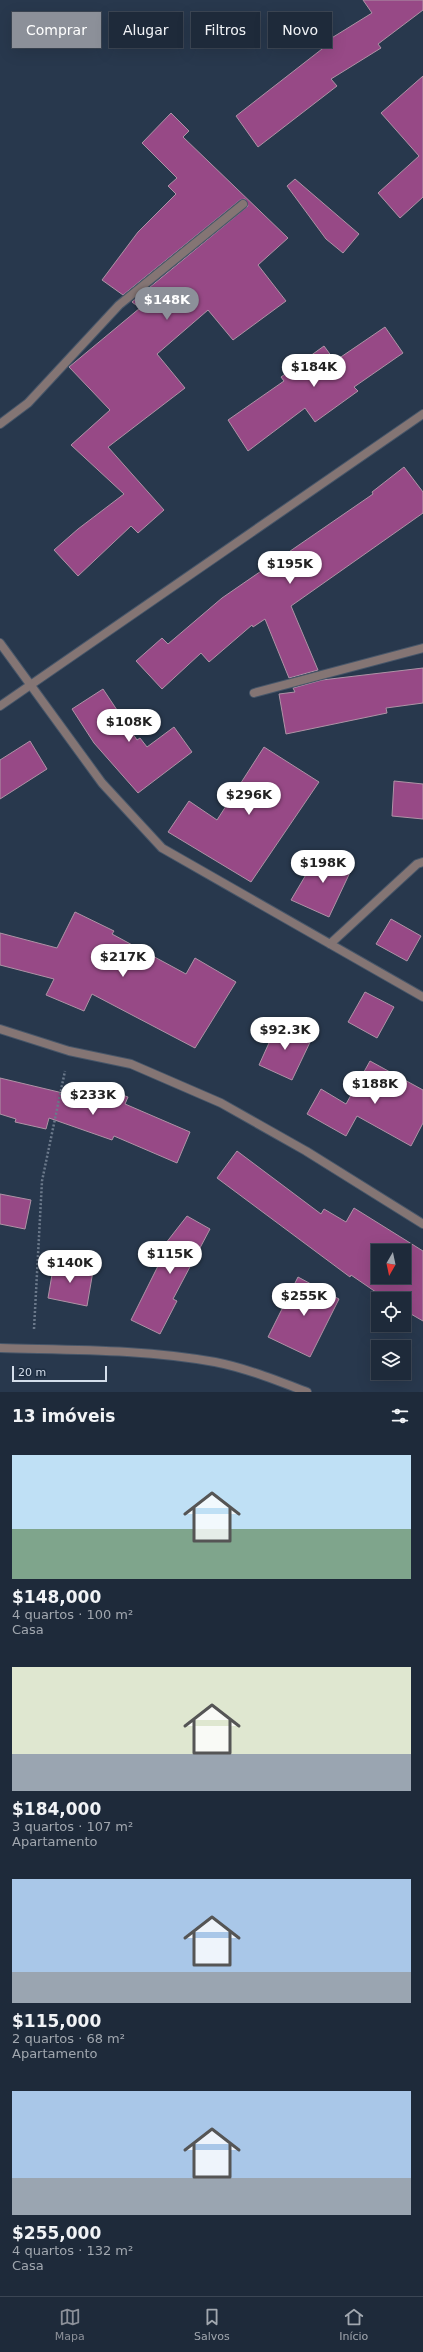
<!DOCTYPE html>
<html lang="pt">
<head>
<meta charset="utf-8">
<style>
  body { margin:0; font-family:"DejaVu Sans",sans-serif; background:#263242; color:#f1f3f6; height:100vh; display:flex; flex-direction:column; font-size:15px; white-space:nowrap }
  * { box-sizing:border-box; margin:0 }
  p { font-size:13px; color:#a1a7af }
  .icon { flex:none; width:22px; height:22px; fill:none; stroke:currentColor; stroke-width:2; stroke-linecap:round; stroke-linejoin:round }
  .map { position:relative; height:1392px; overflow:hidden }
  .details { display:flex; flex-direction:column; background:#1e2a3a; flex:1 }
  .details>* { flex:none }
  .hud { position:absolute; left:12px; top:12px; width:399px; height:36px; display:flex; gap:8px }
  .needle { width:26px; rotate:189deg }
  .tools { position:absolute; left:371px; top:1244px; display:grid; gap:8px }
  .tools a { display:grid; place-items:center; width:40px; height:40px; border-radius:0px; background:#1e2a3a; box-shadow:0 4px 16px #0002,0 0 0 1px #3c4654; font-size:20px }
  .scale { position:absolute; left:12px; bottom:10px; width:95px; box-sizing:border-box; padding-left:4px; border:2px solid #d4deeb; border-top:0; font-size:11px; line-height:14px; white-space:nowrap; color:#d4deeb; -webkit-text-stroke:3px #1e2e42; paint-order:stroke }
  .price { position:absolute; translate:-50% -34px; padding:0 9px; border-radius:14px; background:#fff; color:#222; font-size:13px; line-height:26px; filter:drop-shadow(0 1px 2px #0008) }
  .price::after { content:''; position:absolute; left:50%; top:24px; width:12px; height:9px; margin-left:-6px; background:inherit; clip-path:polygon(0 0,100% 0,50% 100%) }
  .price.active { background:#8c9099; color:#fff }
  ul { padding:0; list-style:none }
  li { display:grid; align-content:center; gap:8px; height:212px; padding:0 12px }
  li span { display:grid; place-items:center; height:124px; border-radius:0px; color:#555 }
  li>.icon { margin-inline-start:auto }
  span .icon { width:72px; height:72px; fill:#fffc; stroke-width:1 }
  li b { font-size:17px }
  h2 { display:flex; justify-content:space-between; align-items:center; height:48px; padding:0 12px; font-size:17px }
  .tag { padding:0 14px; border-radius:0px; background:#1e2a3a; box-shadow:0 4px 16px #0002,0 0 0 1px #3c4654; font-size:14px; line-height:36px }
  .tag.active { background:#8c9099; color:#fff }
  .tabs { display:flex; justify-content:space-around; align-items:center; height:56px; border-top:1px solid #3c4654; background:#1e2a3a; font-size:11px; color:#a1a7af }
  .tabs a { display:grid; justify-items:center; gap:2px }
  .tabs .active { color:#8c9099 }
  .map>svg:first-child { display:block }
  .building { fill:#974986; stroke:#ae93a6; fill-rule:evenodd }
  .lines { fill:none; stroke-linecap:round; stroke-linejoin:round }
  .street-casing { stroke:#475669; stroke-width:10 }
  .path { stroke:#6b798b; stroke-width:2.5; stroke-dasharray:2 2; stroke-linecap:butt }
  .street { stroke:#847574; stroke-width:8 }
</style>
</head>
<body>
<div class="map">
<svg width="423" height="1392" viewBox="0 0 423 1392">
  <rect width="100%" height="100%" fill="#28384d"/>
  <path class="building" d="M 363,0 L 423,0 L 423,10 L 378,44 L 381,48 L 331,79 L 337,86 L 258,147 L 236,116 L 331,42 L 330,39 L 372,13 Z
    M 423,76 L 423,197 L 400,218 L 378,193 L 419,156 L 381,113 Z
    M 171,113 L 189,131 L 183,137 L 288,238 L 258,265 L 286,301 L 233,340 L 208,310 L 157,354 L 185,388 L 108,447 L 164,510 L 138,533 L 131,526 L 78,576 L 54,550 L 78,529 L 124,494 L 71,445 L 110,410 L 69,367 L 140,308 L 132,302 L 248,206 L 245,199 L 240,200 L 123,295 L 102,280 L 138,232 L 176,194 L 168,186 L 177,178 L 142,143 Z
    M 295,179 L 359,234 L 343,253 L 326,239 L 287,186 Z
    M 385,327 L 403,353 L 354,387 L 358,391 L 315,422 L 305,408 L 248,451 L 228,420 L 284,381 L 281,377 L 324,346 L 335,361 Z
    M 404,467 L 423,492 L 423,513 L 291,606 L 318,670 L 289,678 L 265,619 L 253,627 L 252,625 L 209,662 L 201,653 L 162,689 L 136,661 L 162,638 L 168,644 L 222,598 L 373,494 L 372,492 Z
    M 423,668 L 423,703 L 386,708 L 387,713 L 286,734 L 279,694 L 295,692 L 293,688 L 322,680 Z
    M 103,689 L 137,740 L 140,738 L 147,747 L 174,727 L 192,752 L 138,793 L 94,743 L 72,709 Z
    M 30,741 L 47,769 L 0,799 L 0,760 Z
    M 264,747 L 319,782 L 251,882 L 168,832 L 189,801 L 217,820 Z
    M 394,781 L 423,784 L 423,819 L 392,816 Z
    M 320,851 L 353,866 L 329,917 L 291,900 Z
    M 75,912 L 114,931 L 112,934 L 186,974 L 195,958 L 236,982 L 195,1048 L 92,994 L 84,1011 L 46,995 L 54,979 L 0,965 L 0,933 L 57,948 Z
    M 391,919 L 421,936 L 407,961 L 376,944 Z
    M 365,992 L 394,1007 L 377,1038 L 348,1022 Z
    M 278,1023 L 312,1038 L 292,1080 L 259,1065 Z
    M 370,1061 L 423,1090 L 423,1123 L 411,1146 L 357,1116 L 346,1136 L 307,1114 L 321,1089 L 346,1104 Z
    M 0,1078 L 88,1099 L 93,1084 L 128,1097 L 125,1104 L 190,1132 L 177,1163 L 114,1136 L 112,1140 L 49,1118 L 46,1129 L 15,1122 L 16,1119 L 0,1114 Z
    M 237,1151 L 321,1214 L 324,1209 L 346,1222 L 354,1208 L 423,1251 L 423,1321 L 404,1310 L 404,1299 L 386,1299 L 351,1275 L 350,1277 L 217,1178 ZM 378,1251 L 404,1251 L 404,1277 L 378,1277 Z
    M 0,1194 L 31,1200 L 25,1229 L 0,1224 Z
    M 187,1216 L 210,1229 L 173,1299 L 177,1301 L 160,1334 L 131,1320 L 166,1250 L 162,1248 Z
    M 54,1263 L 93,1271 L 87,1306 L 48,1298 Z
    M 298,1277 L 339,1299 L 310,1357 L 268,1337 Z"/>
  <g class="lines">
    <defs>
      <path id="street" d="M 0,424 L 28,403 L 119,305 L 243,204
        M 0,643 L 102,783 L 162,848 L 423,997
        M 254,693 L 423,648
        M 0,706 L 423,414
        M 330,944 L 417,864 L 423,862
        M 0,1029 L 69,1051 L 131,1064 L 221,1103 L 306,1151 L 423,1224
        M 0,1348 C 71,1350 145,1349 215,1362 C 246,1368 278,1381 307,1392"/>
    </defs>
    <use href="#street" class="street-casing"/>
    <path class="path" d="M 34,1329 L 42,1181 L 65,1071"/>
    <use href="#street" class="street"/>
  </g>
</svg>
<div class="tools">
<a><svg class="needle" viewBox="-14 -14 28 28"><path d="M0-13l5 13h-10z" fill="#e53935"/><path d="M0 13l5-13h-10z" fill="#a1a7af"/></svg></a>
<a><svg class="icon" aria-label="locate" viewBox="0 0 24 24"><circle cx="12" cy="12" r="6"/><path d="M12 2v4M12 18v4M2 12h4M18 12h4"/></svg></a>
<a><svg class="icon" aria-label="layers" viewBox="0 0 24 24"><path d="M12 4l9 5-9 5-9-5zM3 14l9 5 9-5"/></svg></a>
</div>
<div class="scale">20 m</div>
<b class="price active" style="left:167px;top:321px">$148K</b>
<b class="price" style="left:314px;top:388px">$184K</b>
<b class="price" style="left:290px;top:585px">$195K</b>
<b class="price" style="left:129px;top:743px">$108K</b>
<b class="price" style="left:249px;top:816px">$296K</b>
<b class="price" style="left:323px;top:884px">$198K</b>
<b class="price" style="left:123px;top:978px">$217K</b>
<b class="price" style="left:285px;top:1051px">$92.3K</b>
<b class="price" style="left:375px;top:1105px">$188K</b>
<b class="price" style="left:93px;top:1116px">$233K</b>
<b class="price" style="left:170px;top:1275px">$115K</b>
<b class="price" style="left:70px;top:1284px">$140K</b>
<b class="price" style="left:304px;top:1317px">$255K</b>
<div class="hud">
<a class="tag active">Comprar</a>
<a class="tag">Alugar</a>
<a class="tag">Filtros</a>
<a class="tag">Novo</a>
</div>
</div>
<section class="details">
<h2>13 imóveis<svg class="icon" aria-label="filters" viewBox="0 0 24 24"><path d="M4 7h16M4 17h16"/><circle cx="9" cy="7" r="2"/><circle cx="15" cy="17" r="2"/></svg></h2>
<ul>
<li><span style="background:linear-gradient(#bfe0f5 60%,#7fa58c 0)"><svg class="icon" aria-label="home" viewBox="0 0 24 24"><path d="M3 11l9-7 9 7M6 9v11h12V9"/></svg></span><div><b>$148,000</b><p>4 quartos · 100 m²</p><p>Casa</p></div></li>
<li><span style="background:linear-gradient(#dfe7d0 70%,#9aa5b1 0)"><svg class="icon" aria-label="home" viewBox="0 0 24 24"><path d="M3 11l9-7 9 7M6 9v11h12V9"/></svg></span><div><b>$184,000</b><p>3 quartos · 107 m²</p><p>Apartamento</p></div></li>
<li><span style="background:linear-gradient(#a9c7e8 75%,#9aa5b1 0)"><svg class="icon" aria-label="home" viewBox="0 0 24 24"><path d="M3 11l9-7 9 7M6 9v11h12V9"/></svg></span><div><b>$115,000</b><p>2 quartos · 68 m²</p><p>Apartamento</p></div></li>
<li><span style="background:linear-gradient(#a9c7e8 70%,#9aa5b1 0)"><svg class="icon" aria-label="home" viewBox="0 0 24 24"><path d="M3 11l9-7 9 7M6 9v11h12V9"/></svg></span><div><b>$255,000</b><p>4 quartos · 132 m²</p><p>Casa</p></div></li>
</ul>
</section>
<nav class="tabs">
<a class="active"><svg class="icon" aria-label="map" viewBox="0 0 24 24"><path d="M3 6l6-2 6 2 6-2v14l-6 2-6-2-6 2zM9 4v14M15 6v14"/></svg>Mapa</a>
<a><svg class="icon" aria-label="saved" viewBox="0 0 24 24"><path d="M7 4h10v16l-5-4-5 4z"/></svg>Salvos</a>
<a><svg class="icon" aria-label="home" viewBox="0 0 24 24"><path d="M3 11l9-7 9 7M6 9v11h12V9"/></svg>Início</a>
</nav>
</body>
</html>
